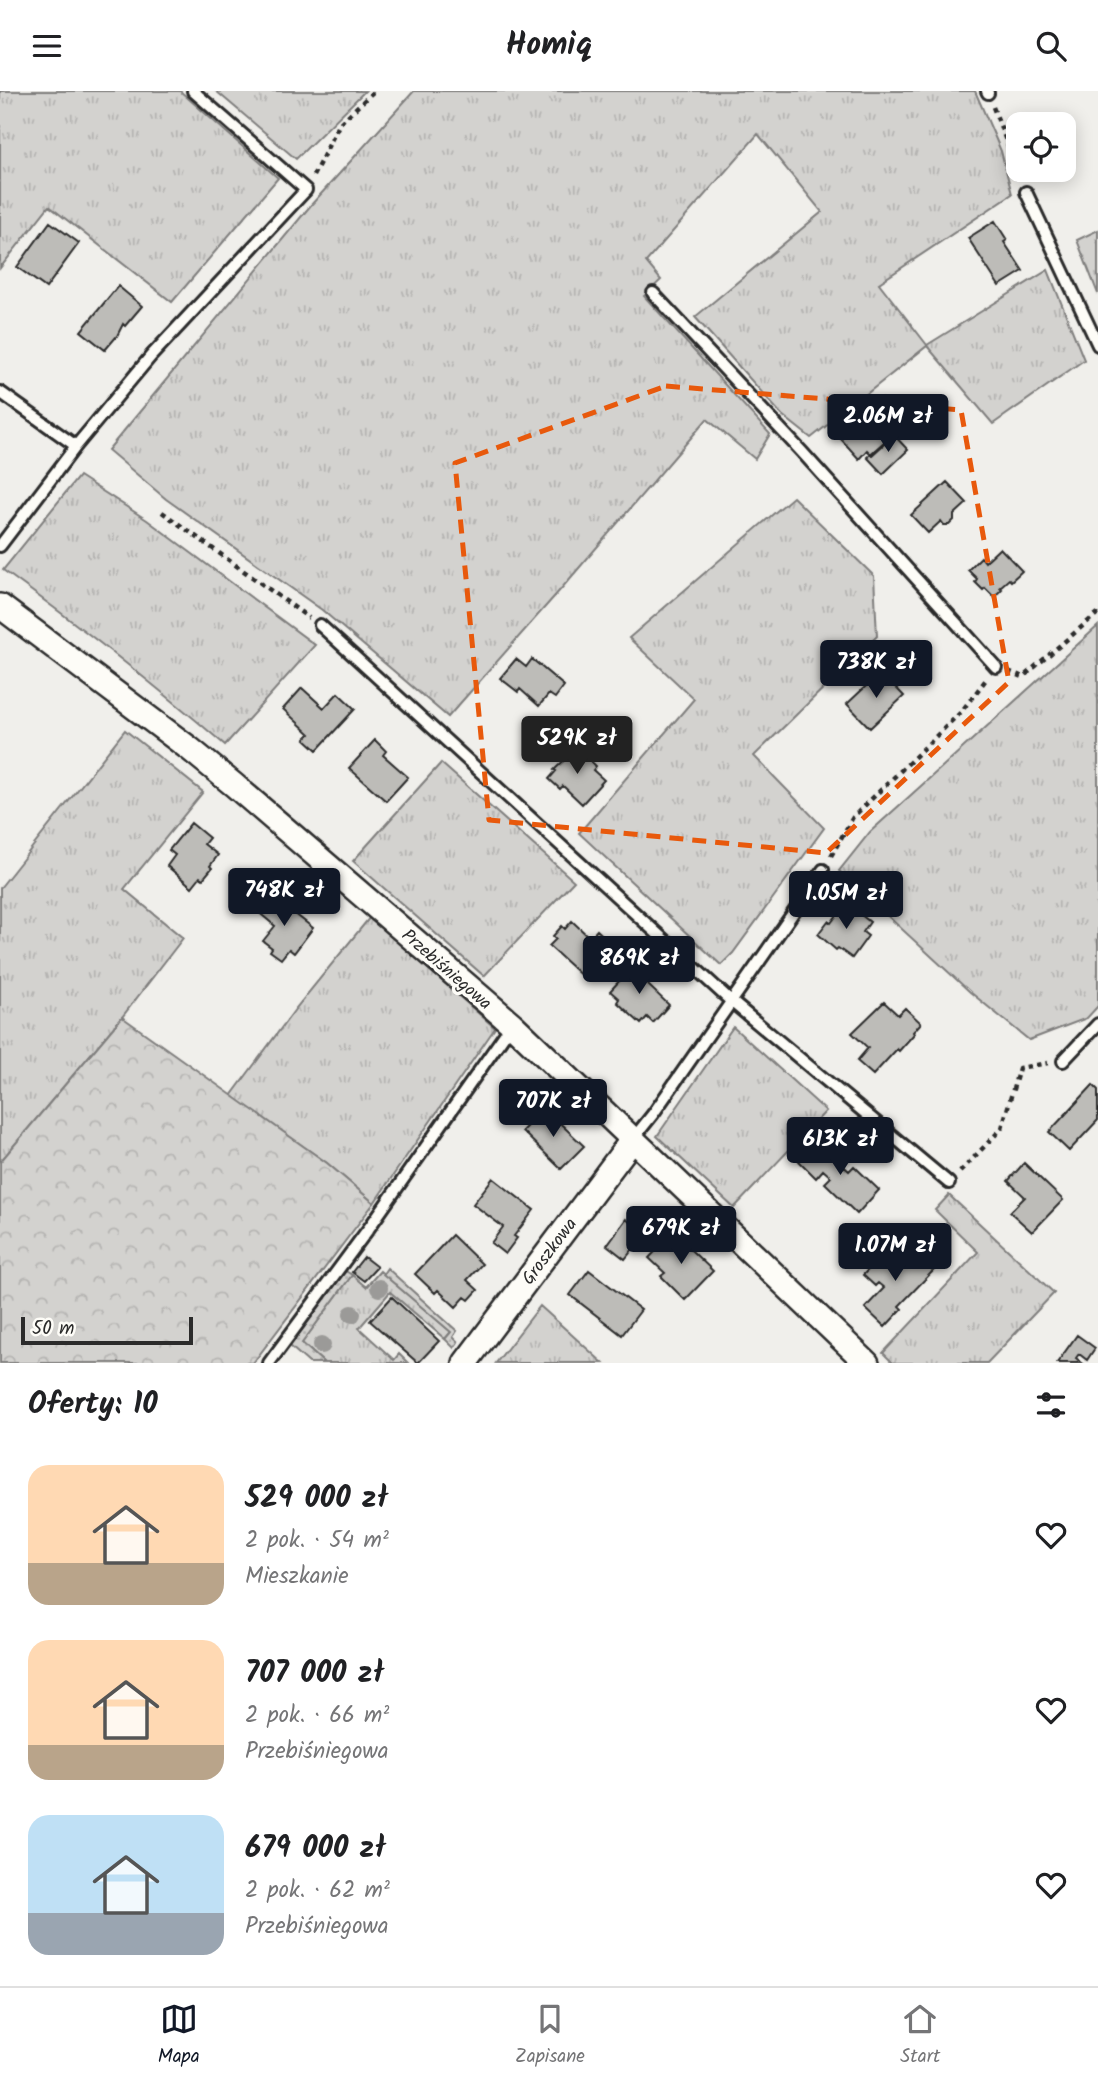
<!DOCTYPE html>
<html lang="pl">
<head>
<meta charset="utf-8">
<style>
  body { margin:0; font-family:Kalam,sans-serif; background:#f2f2f2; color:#202124; height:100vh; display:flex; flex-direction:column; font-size:26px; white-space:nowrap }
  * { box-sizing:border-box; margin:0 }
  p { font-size:23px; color:#757577 }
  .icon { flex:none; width:38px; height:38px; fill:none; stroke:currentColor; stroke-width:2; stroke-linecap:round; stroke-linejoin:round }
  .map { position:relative; height:1272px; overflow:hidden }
  .drawer { display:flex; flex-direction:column; background:#fff; flex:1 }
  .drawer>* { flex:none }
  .tools { position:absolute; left:1006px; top:21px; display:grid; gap:14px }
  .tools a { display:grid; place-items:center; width:70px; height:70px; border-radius:14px; background:#fff; box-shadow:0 4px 18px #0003; font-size:35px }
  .scale { position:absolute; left:21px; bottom:18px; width:172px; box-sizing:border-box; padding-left:7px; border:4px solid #2b2b2b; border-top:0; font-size:19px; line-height:24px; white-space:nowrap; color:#2b2b2b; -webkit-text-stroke:5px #fdfcf7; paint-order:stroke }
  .price { position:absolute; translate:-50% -60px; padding:0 16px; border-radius:7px; background:#111827; color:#fff; font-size:23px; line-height:46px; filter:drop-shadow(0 2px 4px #0008) }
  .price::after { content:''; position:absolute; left:50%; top:42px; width:21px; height:16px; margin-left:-10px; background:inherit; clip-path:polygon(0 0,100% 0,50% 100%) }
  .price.selected { background:#222; color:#fff }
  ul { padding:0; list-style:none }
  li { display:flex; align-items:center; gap:21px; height:175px; padding:0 28px }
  li span { display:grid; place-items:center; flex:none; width:196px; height:140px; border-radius:21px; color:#555 }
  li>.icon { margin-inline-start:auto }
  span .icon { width:84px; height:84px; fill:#fffc; stroke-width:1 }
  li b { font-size:30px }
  h2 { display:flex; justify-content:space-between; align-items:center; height:84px; padding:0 28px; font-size:30px }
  header { display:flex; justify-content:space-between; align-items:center; height:91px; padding:0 28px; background:#fff; font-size:32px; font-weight:700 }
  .menu { display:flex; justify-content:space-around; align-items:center; height:98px; border-top:2px solid #e0e0e0; background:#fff; font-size:19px; color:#757577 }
  .menu a { display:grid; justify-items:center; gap:4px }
  .menu .selected { color:#111827 }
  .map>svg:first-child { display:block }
  .grass { fill:url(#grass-tufts); stroke:#7f7e7d; stroke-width:2 }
  .forest { fill:url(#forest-crowns); stroke:#7f7e7d; stroke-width:2 }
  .garden { fill:url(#garden-dots); stroke:#7f7e7d; stroke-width:2 }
  .building { fill:#bdbcb8; stroke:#2b2b2b; stroke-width:2 }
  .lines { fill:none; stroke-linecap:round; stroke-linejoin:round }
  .lane-casing { stroke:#2b2b2b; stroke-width:16 }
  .street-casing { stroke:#2b2b2b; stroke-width:28 }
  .path { stroke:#2b2b2b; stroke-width:4.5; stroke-dasharray:5 5; stroke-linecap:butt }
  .lane { stroke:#fdfcf7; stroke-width:10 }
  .street { stroke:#fdfcf7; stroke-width:23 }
  .tree { fill:#9b9a98 }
  .marked { fill:none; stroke:#e8590c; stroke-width:5; stroke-dasharray:14 9; stroke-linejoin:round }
  .labels { text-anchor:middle; stroke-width:7; stroke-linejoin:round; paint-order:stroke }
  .street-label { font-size:18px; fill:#2b2b2b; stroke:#fdfcf7 }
</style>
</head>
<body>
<header><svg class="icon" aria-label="menu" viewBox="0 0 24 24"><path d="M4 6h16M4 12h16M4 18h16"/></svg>Homiq<svg class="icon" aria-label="search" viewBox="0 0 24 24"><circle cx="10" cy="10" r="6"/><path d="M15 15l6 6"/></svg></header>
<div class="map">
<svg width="1098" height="1272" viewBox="0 0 1098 1272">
  <defs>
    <pattern id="grass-tufts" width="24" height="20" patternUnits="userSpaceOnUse" patternTransform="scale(1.75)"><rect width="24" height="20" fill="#d3d2cf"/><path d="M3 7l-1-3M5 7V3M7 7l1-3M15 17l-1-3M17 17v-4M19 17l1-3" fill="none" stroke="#b5b4b2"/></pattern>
    <pattern id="forest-crowns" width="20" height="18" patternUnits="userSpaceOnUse" patternTransform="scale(1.75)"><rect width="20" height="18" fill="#d3d2cf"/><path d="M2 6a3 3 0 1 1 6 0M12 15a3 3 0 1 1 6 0" fill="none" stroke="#b5b4b2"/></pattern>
    <pattern id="garden-dots" width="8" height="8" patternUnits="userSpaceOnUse" patternTransform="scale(1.75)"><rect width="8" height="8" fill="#d3d2cf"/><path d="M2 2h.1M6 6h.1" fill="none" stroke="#b5b4b2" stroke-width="1.8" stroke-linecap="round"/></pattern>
  </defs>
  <rect width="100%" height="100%" fill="#f0efeb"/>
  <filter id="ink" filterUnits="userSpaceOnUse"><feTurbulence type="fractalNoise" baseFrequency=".0143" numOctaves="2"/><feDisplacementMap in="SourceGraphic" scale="14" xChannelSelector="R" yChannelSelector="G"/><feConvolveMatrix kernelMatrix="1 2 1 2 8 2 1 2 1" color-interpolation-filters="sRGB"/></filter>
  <g filter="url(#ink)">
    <path class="grass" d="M 0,0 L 180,0 L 278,87 L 172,211 L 49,115 L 0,177 Z
      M 216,0 L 365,0 L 296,68 Z
      M 414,0 L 975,0 L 1001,60 L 1012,103 L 879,192 L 927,254 L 1048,179 L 1084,269 L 993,333 L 927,255 L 811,347 L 782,324 L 695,226 L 822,121 L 758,43 L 646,171 L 661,189 L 644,205 L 770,343 L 755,368 L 707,328 L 561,498 L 448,626 L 322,519 L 166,408 L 108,359 L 311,114 Z
      M 1098,139 L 1098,203 L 1077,149 Z
      M 79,385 L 147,429 L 315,554 L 225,654 C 154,593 80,535 3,479 Z
      M 793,406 L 874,485 L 877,545 L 754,665 L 824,737 L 733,862 L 721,874 L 579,742 L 694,608 L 629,547 Z
      M 1098,535 L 1098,915 L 1087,927 L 1029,949 L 970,901 L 839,780 L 870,741 Z
      M 125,639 L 203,701 L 124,798 L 183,847 L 122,926 L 0,1071 L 0,797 Z
      M 441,672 L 574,790 L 484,885 L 353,770 Z
      M 370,826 L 495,937 L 374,1112 L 327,1072 L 231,1005 L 296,917 Z
      M 733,936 L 826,1020 L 734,1117 L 657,1045 Z
      M 949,1104 L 1054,1202 L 987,1272 L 893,1272 L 883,1262 L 978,1161 L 935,1119 Z
      M 380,1180 L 451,1241 L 445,1248 L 390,1201 L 359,1237 L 394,1269 L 399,1263 L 408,1272 L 324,1272 L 302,1252 L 352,1184 L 366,1196 Z
      M 540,1215 L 603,1272 L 496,1272 Z"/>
    <path class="forest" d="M 122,926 L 327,1072 L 374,1112 L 253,1272 L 0,1272 L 0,1071 Z"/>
    <path class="garden" d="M 387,1177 L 457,1240 L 453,1246 L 458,1251 L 454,1257 L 445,1248 L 451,1241 L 383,1183 Z
      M 344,1179 L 352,1184 L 302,1252 L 324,1272 L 309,1272 L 290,1255 Z"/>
    <path class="building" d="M 995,130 L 1007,149 L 1004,151 L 1023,180 L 999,195 L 968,147 Z
      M 50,131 L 79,152 L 46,197 L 17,176 Z
      M 118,195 L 142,215 L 125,235 L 123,233 L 117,245 L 105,259 L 81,240 Z
      M 882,308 L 896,323 L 893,326 L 902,337 L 872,364 L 867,359 L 859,368 L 840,347 Z
      M 893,343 L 908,359 L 883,383 L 867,366 Z
      M 947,391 L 967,412 L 954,424 L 954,429 L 949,434 L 944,434 L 941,430 L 928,442 L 911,424 Z
      M 1000,457 L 1022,480 L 1011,490 L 1009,488 L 1000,496 L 1002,498 L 994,506 L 985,497 L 983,499 L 975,491 L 977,488 L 968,479 L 981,466 L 985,471 Z
      M 516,568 L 526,576 L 532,568 L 564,595 L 555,607 L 549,603 L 539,615 L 520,598 L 518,601 L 500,587 Z
      M 881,581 L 904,605 L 870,637 L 847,613 Z
      M 302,597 L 324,617 L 338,602 L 355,618 L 317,659 L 305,648 L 310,643 L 283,618 Z
      M 375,649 L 386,660 L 383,664 L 408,686 L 386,710 L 349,677 Z
      M 577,657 L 596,675 L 593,679 L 604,689 L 582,713 L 563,695 L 560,698 L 549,688 L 556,680 L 554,679 Z
      M 191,732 L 209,747 L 204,753 L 218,764 L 210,775 L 212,777 L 203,788 L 200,786 L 192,796 L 167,775 L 175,764 L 169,759 Z
      M 271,804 L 313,837 L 294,862 L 289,858 L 281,868 L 270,860 L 272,857 L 263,850 L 275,835 L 257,820 Z
      M 846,812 L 870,831 L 863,841 L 868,845 L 852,867 L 838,857 L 836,859 L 818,843 L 828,830 L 831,832 Z
      M 572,830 L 590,847 L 597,839 L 614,855 L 584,887 L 549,855 L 556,848 L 553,845 L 562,835 L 565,838 Z
      M 635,873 L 652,889 L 648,894 L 669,914 L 653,932 L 647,926 L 641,933 L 617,911 L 619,908 L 610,900 Z
      M 884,911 L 898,924 L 905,917 L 921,932 L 913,941 L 914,943 L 899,960 L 897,958 L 873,984 L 857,970 L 868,957 L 852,942 Z
      M 1093,994 L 1098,999 L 1098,1029 L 1069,1060 L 1049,1041 Z
      M 544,1017 L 584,1055 L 561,1078 L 522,1040 Z
      M 820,1048 L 837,1065 L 835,1067 L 849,1080 L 854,1075 L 879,1099 L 857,1123 L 825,1092 L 831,1086 L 823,1079 L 816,1087 L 799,1070 Z
      M 1024,1072 L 1063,1109 L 1032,1141 L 1010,1121 L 1025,1106 L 1008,1090 Z
      M 493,1087 L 534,1119 L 514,1145 L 517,1147 L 505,1163 L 491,1152 L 503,1136 L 473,1113 Z
      M 626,1128 L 645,1143 L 625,1168 L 607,1154 Z
      M 673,1142 L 713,1180 L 685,1209 L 661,1185 L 665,1182 L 649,1167 Z
      M 452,1144 L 482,1173 L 467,1189 L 478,1199 L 469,1209 L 465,1206 L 456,1216 L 438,1199 L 435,1202 L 415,1183 Z
      M 909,1155 L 934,1179 L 899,1215 L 902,1218 L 885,1236 L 865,1217 L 884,1197 L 878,1192 L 875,1195 L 863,1184 L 885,1161 L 895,1170 Z
      M 364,1166 L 377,1176 L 364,1190 L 352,1181 Z
      M 589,1179 L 641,1219 L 622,1244 L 570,1204 Z
      M 392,1206 L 439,1250 L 418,1272 L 370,1230 Z
      M 1077,1244 L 1095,1257 L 1087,1269 L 1079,1263 L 1076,1267 L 1082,1272 L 1057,1272 Z"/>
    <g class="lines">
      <defs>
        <path id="lane" d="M 987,0 L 988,2
          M 1026,101 L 1098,254
          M 653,202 L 802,361 L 996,576
          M 0,301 L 76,355
          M 0,455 L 76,355 L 151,265 L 306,99 L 193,0
          M 320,534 L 732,911 L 949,1092
          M 1063,970 L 1098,933
          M 633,1048 L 653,1023 L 823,779
          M 269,1272 L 369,1137 L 512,933"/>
        <path id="street" d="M 0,515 L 190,658 L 234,694 L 512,933 L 867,1272
          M 465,1272 L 633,1048"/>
      </defs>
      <use href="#lane" class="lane-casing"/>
      <use href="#street" class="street-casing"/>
      <path class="path" d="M 993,16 L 1020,86
        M 313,85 L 340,32 L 374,0
        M 162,421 L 309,527
        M 1008,580 L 1023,586 L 1098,522
        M 831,765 L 853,726 L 961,621 L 988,586
        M 960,1081 L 1002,1037 L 1019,977 L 1048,972"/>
      <use href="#lane" class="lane"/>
      <use href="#street" class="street"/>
    </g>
    <g class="tree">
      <circle cx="379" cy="1197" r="9"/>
      <circle cx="352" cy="1223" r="9"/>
      <circle cx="322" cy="1254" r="9"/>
    </g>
  </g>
  <path class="marked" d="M 666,295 L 961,319 L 1009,591 L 826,762 L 489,729 L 455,372 Z"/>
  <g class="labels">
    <g class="street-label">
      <text transform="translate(447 878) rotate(41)" y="6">Przebiśniegowa</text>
      <text transform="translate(549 1160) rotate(-53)" y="6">Groszkowa</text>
    </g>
  </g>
</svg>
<div class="tools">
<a><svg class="icon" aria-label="locate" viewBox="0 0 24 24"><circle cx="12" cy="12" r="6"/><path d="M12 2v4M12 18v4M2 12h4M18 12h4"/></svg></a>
</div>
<div class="scale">50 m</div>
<b class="price" style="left:888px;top:363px">2.06M zł</b>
<b class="price" style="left:876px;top:609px">738K zł</b>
<b class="price selected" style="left:577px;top:685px">529K zł</b>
<b class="price" style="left:284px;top:837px">748K zł</b>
<b class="price" style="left:846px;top:840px">1.05M zł</b>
<b class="price" style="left:639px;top:905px">869K zł</b>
<b class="price" style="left:553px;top:1048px">707K zł</b>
<b class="price" style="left:840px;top:1086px">613K zł</b>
<b class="price" style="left:681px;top:1175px">679K zł</b>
<b class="price" style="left:895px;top:1192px">1.07M zł</b>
</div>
<section class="drawer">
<h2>Oferty: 10<svg class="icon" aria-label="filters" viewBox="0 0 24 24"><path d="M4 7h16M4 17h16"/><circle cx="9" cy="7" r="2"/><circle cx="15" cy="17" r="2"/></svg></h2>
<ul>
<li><span style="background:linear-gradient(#ffd9b3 70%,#b9a48a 0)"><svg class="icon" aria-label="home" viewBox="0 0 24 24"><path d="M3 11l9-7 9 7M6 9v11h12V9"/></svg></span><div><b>529 000 zł</b><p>2 pok. · 54 m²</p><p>Mieszkanie</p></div><svg class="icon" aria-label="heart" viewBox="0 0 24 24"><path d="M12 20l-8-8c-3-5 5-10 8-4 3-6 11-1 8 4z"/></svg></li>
<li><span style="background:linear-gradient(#ffd9b3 75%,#b9a48a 0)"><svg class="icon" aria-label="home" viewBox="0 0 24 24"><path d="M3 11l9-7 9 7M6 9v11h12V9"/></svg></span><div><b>707 000 zł</b><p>2 pok. · 66 m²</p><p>Przebiśniegowa</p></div><svg class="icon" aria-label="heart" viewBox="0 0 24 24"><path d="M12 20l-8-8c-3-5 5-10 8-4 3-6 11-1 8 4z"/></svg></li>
<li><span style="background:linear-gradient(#bfe0f5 70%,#9aa5b1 0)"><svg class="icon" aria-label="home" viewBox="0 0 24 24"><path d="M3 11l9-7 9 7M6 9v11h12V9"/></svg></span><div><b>679 000 zł</b><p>2 pok. · 62 m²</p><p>Przebiśniegowa</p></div><svg class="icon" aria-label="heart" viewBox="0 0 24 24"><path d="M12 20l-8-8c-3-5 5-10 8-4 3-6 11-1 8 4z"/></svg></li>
</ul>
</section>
<nav class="menu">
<a class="selected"><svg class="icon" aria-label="map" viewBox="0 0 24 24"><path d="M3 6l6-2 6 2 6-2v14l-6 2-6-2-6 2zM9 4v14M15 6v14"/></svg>Mapa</a>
<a><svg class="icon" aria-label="saved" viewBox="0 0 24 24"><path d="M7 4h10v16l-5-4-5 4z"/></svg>Zapisane</a>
<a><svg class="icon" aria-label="home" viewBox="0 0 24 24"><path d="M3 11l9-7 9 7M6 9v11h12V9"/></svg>Start</a>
</nav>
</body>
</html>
